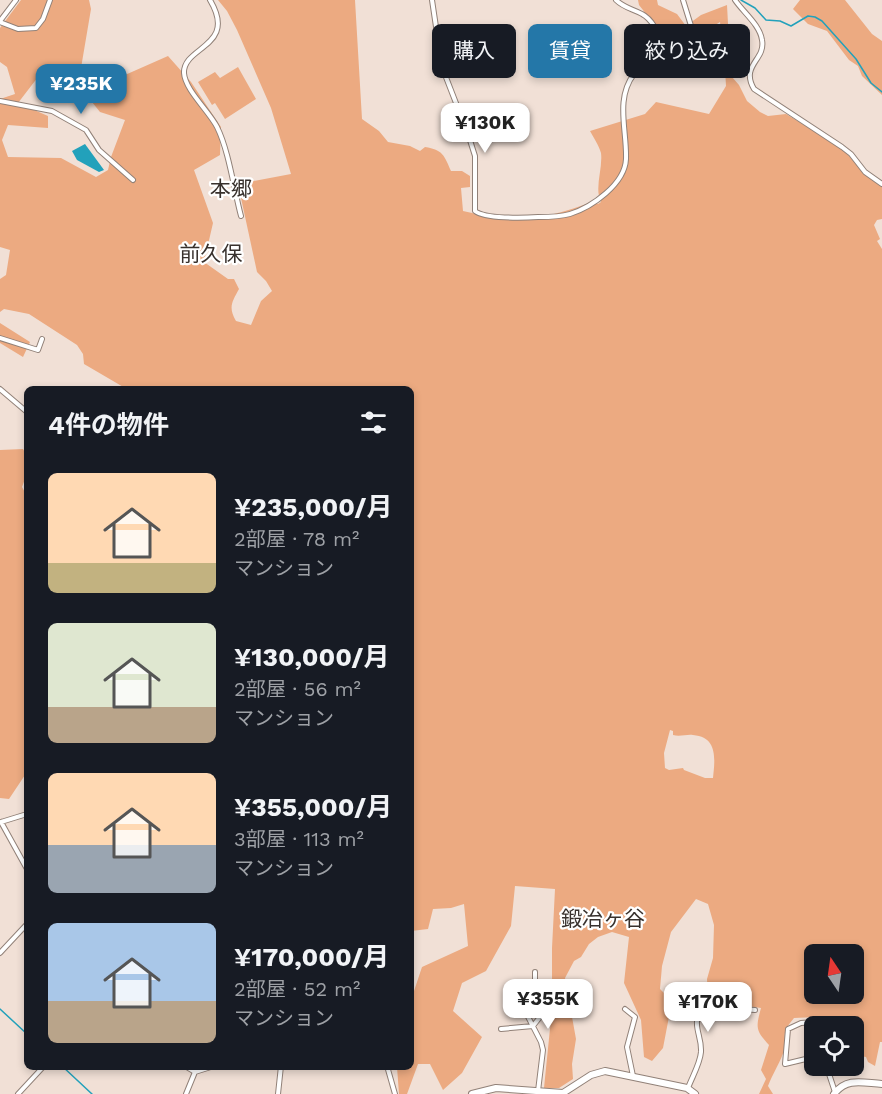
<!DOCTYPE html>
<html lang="ja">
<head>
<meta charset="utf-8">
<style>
  body { margin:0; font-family:"Work Sans","Noto Sans JP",sans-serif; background:#242831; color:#f1f3f6; height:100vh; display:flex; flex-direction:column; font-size:22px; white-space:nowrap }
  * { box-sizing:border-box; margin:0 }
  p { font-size:20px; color:#9ea1a6 }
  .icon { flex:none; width:33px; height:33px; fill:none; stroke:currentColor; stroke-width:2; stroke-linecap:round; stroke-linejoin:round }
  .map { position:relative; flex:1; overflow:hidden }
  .details { position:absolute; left:24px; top:386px; width:390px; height:684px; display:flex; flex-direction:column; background:#171b24; border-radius:9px; box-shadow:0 3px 9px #0003 }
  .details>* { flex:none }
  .top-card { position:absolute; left:432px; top:24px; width:360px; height:54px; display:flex; gap:12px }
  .needle { width:39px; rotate:347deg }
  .tools { position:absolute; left:804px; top:944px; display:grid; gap:12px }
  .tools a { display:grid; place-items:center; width:60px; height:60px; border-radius:9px; background:#171b24; box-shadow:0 3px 9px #0003; font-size:30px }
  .price { position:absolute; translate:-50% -51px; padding:0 14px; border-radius:12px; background:#fff; color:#222; font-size:20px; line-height:39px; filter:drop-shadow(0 2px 3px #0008) }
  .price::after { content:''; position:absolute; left:50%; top:36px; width:18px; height:14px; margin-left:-9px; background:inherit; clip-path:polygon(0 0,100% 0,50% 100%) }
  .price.active { background:#2477a8; color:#fff }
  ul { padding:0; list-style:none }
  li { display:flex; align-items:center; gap:18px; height:150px; padding:0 24px }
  li span { display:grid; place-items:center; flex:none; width:168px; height:120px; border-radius:9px; color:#555 }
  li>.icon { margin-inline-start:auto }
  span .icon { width:72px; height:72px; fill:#fffc; stroke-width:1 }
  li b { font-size:26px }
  h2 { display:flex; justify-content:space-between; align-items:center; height:72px; padding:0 24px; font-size:26px }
  .pill { padding:0 21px; border-radius:9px; background:#171b24; box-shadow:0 3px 9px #0003; font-size:21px; line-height:54px }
  .pill.active { background:#2477a8; color:#fff }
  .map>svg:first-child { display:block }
  .green { fill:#ecaa81; fill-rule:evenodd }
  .water { fill:#22a1bb }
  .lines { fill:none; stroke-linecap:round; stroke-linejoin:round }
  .stream { stroke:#22a1bb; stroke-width:1.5 }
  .street-casing { stroke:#918178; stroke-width:6 }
  .secondary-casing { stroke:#918178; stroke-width:8 }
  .street { stroke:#fff; stroke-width:4 }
  .secondary { stroke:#fff; stroke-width:6 }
  .labels { text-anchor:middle; stroke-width:4.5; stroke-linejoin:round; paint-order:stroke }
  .neighbourhood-label { font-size:21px; fill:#38312d; stroke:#fff }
</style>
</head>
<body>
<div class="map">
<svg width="882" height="1094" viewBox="0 0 882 1094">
  <rect width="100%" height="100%" fill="#f1e0d6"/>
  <path class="green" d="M 21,0 L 89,0 L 91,9 L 81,68 L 65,68 L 70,79 L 100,86 L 168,56 L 191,82 L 221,127 L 220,155 L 194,170 L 213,223 L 204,262 L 228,279 L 234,279 L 239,289 C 232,302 228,307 236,321 L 251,325 L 261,301 L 272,291 L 266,281 L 257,272 L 238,184 L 291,174 L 271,108 L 237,30 L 227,11 L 218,0 L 355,0 L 362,119 L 379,131 L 388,142 L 410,146 L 420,151 L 425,147 C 443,150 444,155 451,171 L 462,171 L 470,176 L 470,187 L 461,188 L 463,211 C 512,223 547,220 594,201 L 598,204 L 601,202 C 594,188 603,169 601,153 C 599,146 594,138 590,131 L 645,114 L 656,102 L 709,114 L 726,86 L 725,69 L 739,85 L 747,101 L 760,112 L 768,116 L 786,114 L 816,132 L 844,150 L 865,174 L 882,187 L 882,219 L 877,220 L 874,225 L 880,239 L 877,241 L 882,249 L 882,1042 L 880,1042 L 875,1066 L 868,1062 L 866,1057 L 854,1055 L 854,1026 L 819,1026 L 816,1017 L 794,1018 C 780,1035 787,1032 784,1050 C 782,1059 772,1075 768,1086 L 773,1094 L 759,1094 L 766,1079 L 761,1070 L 769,1045 C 755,1030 756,1027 761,1008 L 708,1000 L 707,979 L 713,958 L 714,925 L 708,904 L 696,899 L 671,932 L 662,966 L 660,989 L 672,1001 L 663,1048 L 652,1061 L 644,1057 L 641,1020 L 624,983 L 629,937 L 612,932 L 598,937 L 589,944 L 581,957 L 574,961 L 565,978 L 576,1039 L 572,1064 L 573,1079 L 559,1088 L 544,1088 L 552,1009 L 552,948 L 555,889 L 515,886 L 511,926 L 486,971 L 462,983 L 453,1011 L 482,1037 L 462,1073 L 443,1090 L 430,1064 L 418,1064 L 407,1094 L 399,1094 L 397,1067 L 411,1066 L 411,1033 L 413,1029 L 411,1026 L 411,1000 L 422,967 L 468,946 L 464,904 L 451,908 L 433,909 L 428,929 L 411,931 L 411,388 L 125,388 L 84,364 L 83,354 L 77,345 L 29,314 L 4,309 L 0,312 L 0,279 L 6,275 L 10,250 L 0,247 L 0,99 L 15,94 L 7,67 L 0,62 L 0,28 ZM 38,77 L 65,92 L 84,92 L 100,112 L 125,120 L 111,157 L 108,170 L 96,177 L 61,158 L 8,157 L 2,140 L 8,125 L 48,128 L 48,116 L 18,103 ZM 670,730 L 673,731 L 673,735 C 680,737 687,734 693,735 C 718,737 715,759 713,778 L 705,778 L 684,770 L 683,768 L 669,770 L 665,768 L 664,753 ZM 814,954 L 854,954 L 854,993 L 814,993 Z
    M 638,0 L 657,0 L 658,5 L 677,14 L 686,26 L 701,15 L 727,5 L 730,61 L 724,55 L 720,22 L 698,36 L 669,43 L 639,5 Z
    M 800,0 L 845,0 L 872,34 L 882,41 L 882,95 L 862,76 L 858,66 L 849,60 L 827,31 L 808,24 L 793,9 Z
    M 238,67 L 256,99 L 225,119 L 215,103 L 212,105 L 198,82 L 215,72 L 220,78 Z
    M 0,323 L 30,342 L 23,357 L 0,343 Z
    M 23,449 C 31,460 27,475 22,487 L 27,496 L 27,772 L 9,799 L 0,798 L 0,450 Z"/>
  <path class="water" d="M 85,144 L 104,170 L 99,172 L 77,160 L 72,151 Z"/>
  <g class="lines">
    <path class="stream" d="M 741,0 L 755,8 L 766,20 L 780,21 L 791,26 L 808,16 L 815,17 L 822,21 L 856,59 L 871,83 L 882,92
      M 0,1009 L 27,1034
      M 62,1066 L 92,1094"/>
    <defs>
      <path id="street" d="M 210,0 C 238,47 183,46 184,73 C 185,90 209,111 217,127 C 229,151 234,190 241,216
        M 432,0 L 442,67 L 468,134 L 475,156 L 475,211 C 485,219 523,218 538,217 C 548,217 560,217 570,214 C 592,207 625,184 626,159 C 627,130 615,99 634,74 C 641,64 656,56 667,50 C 676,47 685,46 693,40 L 692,29 L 683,0
        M 616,0 C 624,8 633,9 642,14 C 654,20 661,39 667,51
        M 735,0 C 743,12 760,25 762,40 C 766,60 740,65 754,89 L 842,147 L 851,154 L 865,172 L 882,184
        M 0,21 L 16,0
        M 0,22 L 18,29 L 36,28 L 43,19 L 50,0
        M 0,101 L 52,111 L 86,130 L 99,150 L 133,180
        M 0,338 L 38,350 L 42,339
        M 0,389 L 27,412
        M 1,822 L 27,869
        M 1,822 L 27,814
        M 0,953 L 27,924
        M 535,972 L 535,979 L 523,1007 L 541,1042 L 543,1050 L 538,1091
        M 625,1009 L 635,1017 L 627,1047 L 633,1076
        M 501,1029 L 533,1026 L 540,1017 L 544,1008
        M 814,1057 L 785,1064 L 788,1029 L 801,1023 L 814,1022 L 815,1026
        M 826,1065 L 835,1092
        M 185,1066 L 195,1072 L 214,1066
        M 387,1066 L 395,1094
        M 688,1088 C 692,1077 700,1064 701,1052 C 702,1033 690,1026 703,1006 L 755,1010
        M 18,1094 L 44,1066
        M 186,1094 L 195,1072
        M 278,1094 L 281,1066"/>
      <path id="secondary" d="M 472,1094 L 496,1088 L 563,1093 L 591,1075 L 605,1071 L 687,1088 L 695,1094
        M 834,1094 C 847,1077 863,1083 882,1084"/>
    </defs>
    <use href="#street" class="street-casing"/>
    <use href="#secondary" class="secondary-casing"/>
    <use href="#street" class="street"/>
    <use href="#secondary" class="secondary"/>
  </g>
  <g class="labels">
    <g class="neighbourhood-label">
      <text x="231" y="196">本郷</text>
      <text x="211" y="261">前久保</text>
      <text x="603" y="926">鍛冶ヶ谷</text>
    </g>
  </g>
</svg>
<div class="tools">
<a><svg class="needle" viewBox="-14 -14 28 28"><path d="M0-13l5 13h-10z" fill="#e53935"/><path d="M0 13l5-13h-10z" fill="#9ea1a6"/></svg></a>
<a><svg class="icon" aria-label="locate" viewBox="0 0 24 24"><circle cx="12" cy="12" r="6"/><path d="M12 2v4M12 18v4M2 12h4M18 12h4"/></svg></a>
</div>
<b class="price active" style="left:81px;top:115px">¥235K</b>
<b class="price" style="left:485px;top:154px">¥130K</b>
<b class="price" style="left:548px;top:1030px">¥355K</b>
<b class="price" style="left:708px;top:1033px">¥170K</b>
<div class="top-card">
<a class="pill">購入</a>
<a class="pill active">賃貸</a>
<a class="pill">絞り込み</a>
</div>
<section class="details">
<h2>4件の物件<svg class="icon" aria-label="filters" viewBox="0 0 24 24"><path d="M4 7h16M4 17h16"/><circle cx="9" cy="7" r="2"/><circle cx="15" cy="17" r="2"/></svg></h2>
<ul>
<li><span style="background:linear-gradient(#ffd9b3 75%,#c2b280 0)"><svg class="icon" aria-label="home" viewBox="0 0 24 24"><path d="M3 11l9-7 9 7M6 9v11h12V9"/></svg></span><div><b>¥235,000/月</b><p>2部屋 · 78 m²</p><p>マンション</p></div></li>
<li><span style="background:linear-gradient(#dfe7d0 70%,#b9a48a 0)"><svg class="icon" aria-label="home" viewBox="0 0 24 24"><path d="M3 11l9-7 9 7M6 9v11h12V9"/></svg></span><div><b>¥130,000/月</b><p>2部屋 · 56 m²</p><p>マンション</p></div></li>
<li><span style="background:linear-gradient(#ffd9b3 60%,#9aa5b1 0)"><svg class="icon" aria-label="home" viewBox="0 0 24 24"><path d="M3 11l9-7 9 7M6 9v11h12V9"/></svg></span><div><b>¥355,000/月</b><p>3部屋 · 113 m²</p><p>マンション</p></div></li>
<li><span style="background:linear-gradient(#a9c7e8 65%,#b9a48a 0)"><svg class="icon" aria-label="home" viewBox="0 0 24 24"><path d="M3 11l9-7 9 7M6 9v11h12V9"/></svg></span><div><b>¥170,000/月</b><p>2部屋 · 52 m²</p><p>マンション</p></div></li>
</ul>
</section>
</div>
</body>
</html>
